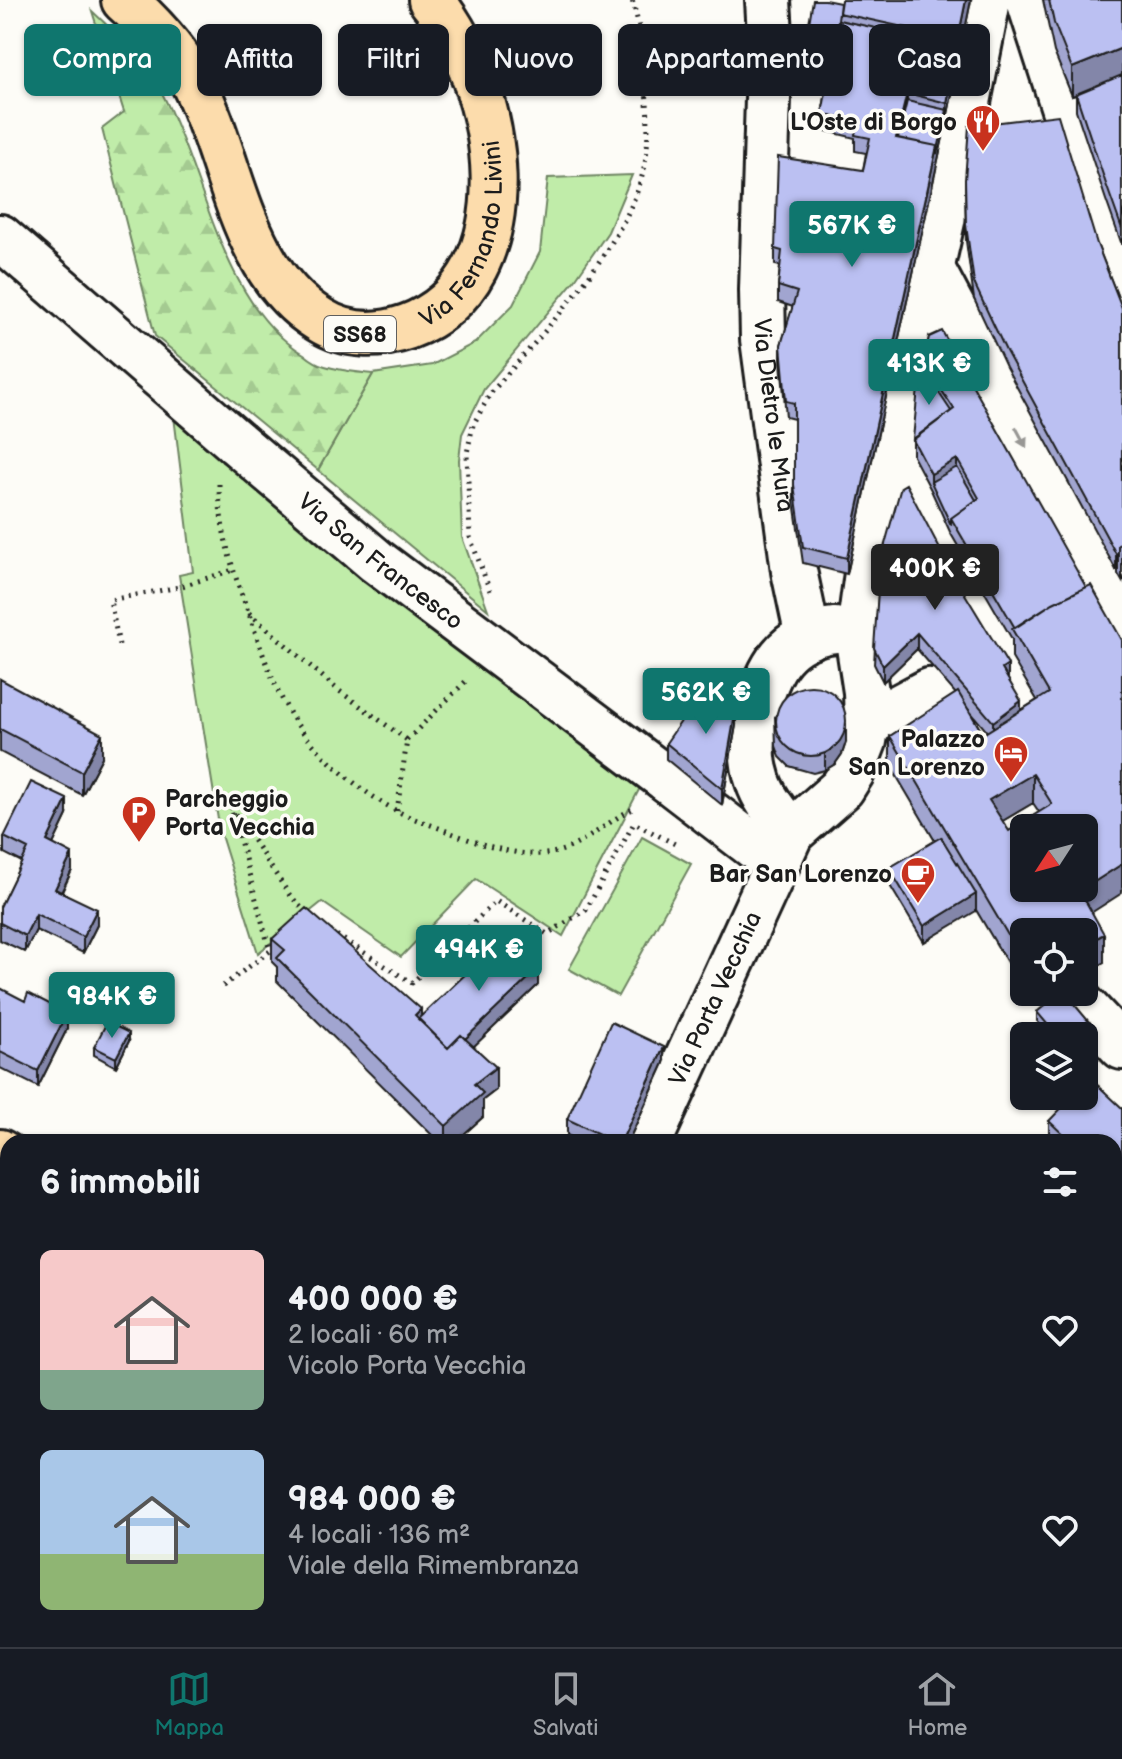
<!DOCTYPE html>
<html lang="it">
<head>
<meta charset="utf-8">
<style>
  body { margin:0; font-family:"Balsamiq Sans",sans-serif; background:#20242c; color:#f1f3f6; height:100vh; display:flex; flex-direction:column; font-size:30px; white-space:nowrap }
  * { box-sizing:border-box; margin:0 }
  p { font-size:26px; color:#9ea1a6 }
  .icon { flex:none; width:44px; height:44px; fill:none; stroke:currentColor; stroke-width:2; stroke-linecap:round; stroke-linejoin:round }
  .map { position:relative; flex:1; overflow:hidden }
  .panel { position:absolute; left:0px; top:1134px; width:1122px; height:514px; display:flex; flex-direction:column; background:#171b24; border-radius:24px 24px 0 0; box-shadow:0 2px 6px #0004 }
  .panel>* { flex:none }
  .banner { position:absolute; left:24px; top:24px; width:1074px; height:72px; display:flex; gap:16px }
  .needle { width:52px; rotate:234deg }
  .fabs { position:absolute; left:1010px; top:814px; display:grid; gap:16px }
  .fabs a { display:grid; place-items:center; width:88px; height:88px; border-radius:12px; background:#171b24; box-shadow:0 2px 6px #0004; font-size:40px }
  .price { position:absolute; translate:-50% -68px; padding:0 18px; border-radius:8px; background:#0f766e; color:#fff; font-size:26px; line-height:52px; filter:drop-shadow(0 2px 4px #0008) }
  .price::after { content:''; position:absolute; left:50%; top:48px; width:24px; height:18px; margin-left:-12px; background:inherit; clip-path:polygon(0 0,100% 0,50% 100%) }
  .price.on { background:#222; color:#fff }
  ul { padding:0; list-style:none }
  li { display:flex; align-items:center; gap:24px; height:200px; padding:0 40px }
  li span { display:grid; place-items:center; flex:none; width:224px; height:160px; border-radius:12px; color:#555 }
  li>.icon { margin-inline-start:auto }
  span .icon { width:96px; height:96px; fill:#fffc; stroke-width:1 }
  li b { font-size:34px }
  h2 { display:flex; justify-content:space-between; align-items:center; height:96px; padding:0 40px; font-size:34px }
  .chip { padding:0 28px; border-radius:12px; background:#171b24; box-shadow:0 2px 6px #0004; font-size:28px; line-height:72px }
  .chip.on { background:#0f766e; color:#fff }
  .dock { display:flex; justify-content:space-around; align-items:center; height:112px; border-top:2px solid #363941; background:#171b24; font-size:22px; color:#9ea1a6 }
  .dock a { display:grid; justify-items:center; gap:4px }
  .dock .on { color:#0f766e }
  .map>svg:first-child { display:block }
  .green { fill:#c0eca9; stroke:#6e8462; stroke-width:2 }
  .forest { fill:url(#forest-firs); stroke:#6e8462; stroke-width:2 }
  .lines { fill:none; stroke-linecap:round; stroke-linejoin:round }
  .minor-casing { stroke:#1c1c1c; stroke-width:50 }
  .major-casing { stroke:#1c1c1c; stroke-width:50 }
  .path { stroke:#1c1c1c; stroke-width:5; stroke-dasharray:2 6; stroke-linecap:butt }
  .minor { stroke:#fdfcf7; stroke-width:44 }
  .major { stroke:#fcdcac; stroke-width:44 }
  .minor-bridge-casing { stroke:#1c1c1c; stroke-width:50; stroke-linecap:butt }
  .minor-bridge { stroke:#fdfcf7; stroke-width:44 }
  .wall { fill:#a1a5d0; stroke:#1c1c1c; stroke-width:2; fill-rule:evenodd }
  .shaded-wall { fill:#8386a9; stroke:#1c1c1c; stroke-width:2 }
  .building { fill:#bbc0f2; stroke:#1c1c1c; stroke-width:2; fill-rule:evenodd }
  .oneway { fill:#989794 }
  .labels { text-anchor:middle; stroke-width:7; stroke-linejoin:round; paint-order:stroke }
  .shield { fill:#fdfcf7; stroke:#605f5e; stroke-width:2 }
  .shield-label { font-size:22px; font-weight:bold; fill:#1c1c1c }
  .poi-label { font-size:24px; font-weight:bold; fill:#1c1c1c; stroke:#fdfcf7; text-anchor:end }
  .street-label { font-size:24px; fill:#1c1c1c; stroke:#fdfcf7 }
</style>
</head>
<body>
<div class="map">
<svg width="1122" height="1647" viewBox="0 0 1122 1647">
  <defs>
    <pattern id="forest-firs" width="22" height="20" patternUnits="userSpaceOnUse" patternTransform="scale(2)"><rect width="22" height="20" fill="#c0eca9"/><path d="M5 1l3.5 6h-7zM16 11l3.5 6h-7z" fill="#a4ca91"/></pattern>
  </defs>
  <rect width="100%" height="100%" fill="#fdfcf7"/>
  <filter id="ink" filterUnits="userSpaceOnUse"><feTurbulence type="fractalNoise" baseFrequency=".0125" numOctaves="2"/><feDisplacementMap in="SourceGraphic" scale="16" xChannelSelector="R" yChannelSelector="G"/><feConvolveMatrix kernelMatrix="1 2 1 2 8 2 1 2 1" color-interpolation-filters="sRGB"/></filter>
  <g filter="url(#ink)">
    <path class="green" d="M 632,175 L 608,232 L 575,280 L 484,389 L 462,434 L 459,460 L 462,537 L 488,610 L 318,470 L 373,374 L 432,365 L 475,343 L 513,305 L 540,252 L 548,178 Z
      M 173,408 L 643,782 L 563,936 L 476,879 L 401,957 L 322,902 L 258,953 L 220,832 L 179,575 L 193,572 Z
      M 642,837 L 691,864 L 618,996 L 569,969 Z"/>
    <path class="forest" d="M 92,11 C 120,37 145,62 163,95 C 205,176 222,306 304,354 C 310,359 317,364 325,366 C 340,371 358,372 373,374 L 318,470 L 155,336 L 102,129 L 124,112 Z"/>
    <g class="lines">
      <defs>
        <g id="minor">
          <path id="s1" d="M 768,0 L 770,35 L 762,290 L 763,339 L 794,571 L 808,637"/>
          <path d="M 1029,0 L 1093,199 L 1122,279"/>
          <path d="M 0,237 L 237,443"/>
          <path d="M 932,269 L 1122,626"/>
          <path d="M 867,724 L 929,691 L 950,703 L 989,749 L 1034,718 L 890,451"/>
          <path d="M 665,778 L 777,864"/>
          <path d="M 791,833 C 779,817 764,800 758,781 C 750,758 752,736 757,713 C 767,669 785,635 835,630"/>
          <path d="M 1075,997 L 1122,1047"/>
          <path id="s2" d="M 649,1142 L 791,833 L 842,788 L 852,772 L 864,741 L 867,724 L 866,692 L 858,640 L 867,573 L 890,451 L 962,133 L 988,0"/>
          <path d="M 0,1240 L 8,1239"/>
          <path d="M 532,1647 L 532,1640"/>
        </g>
        <g id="major">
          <path id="s3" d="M 124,0 C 151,24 177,51 194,84 C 233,161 240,271 320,320 C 347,337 378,337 407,327 C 536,280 501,82 431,0"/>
          <path d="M 0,1152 L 8,1157"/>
          <path d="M 1114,1333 L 1122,1334"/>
        </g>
      </defs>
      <use href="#minor" class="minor-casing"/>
      <use href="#major" class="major-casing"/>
      <path class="path" d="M 219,484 C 219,530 233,572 249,614 C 260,646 271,680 288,710 C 309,748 359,792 399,812 C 413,819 429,824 444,830 C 474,842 511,856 544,854 C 582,851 603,822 635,808
        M 490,591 L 470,537 L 467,453 L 473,425 L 490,394 C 543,332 635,239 646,157 C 649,135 648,112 646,90 C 644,59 641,29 632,0
        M 249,613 L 338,690 L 407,740
        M 119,645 L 110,600 L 179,587 L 233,570
        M 397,811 L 407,740 L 466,681
        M 330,931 L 412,983 L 496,901 L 547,934 L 586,910 L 634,823 L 675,844
        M 223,986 L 270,951 L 231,807 L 289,894 L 306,913"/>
      <use href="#minor" class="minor"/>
      <use href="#major" class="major"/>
      <defs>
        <g id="minor-bridge">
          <path id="s4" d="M 237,443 L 376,561 L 665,778"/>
        </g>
      </defs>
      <use href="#minor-bridge" class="minor-bridge-casing"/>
      <use href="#minor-bridge" class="minor-bridge"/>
    </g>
    <path class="wall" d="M 971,0 L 947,119 L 847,574 L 803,563 L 794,501 L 794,419 L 786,417 L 781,362 L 781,345 L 793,307 L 778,302 L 778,286 L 780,266 L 775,265 L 775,249 L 863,170 L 866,153 L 855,151 L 855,138 L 822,130 L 822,114 L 836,36 L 809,31 L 809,23 L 840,3 Z
      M 1043,0 L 1122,0 L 1122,245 L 1106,200 L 1076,110 L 1076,95 L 1072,96 L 1054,52 Z
      M 965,180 L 1097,244 L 1122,308 L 1122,581 L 1118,574 L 1118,569 L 1116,570 L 1006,367 L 974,299 L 966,241 Z
      M 929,337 L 1086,587 L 1092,912 L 1104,963 L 1084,973 L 1084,932 L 1024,932 L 1024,991 L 976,910 L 924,942 L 889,884 L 889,868 L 935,841 L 890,765 L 890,736 L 956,694 L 917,649 L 883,682 L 874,664 L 880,562 L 1008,679 L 1021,710 L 1037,700 L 1012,658 L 1012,639 L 951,534 L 931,490 L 913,456 L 913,440 ZM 968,709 L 985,729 L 987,732 L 983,734 ZM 1033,803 L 1039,812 L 1009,831 L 1002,821 Z
      M 0,679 L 102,757 L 82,795 L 0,752 Z
      M 775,717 L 846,742 L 842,754 L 835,764 L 825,770 L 813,773 L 789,766 L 780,757 L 776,746 Z
      M 736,725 L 722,805 L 666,759 L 666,743 Z
      M 67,815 L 53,844 L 72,870 L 62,892 L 97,925 L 83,953 L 36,930 L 25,952 L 0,940 L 0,907 L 22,862 L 4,853 L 4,837 Z
      M 272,939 L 421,1016 L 538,985 L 474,1046 L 496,1090 L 483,1100 L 483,1117 L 455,1142 L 439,1142 L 277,981 L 277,967 L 272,962 Z
      M 0,988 L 67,1029 L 38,1087 L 0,1068 Z
      M 1025,992 L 1050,992 L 1031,1003 Z
      M 1037,1012 L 1090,1031 L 1084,1037 L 1050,1036 L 1037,1021 Z
      M 129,1041 L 116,1067 L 94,1055 L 94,1047 Z
      M 664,1063 L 628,1142 L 581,1142 L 567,1135 L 567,1119 Z
      M 1122,1108 L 1122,1207 L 1114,1199 L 1114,1142 L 1054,1142 L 1049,1137 L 1049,1121 Z
      M 0,1285 L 8,1287 L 8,1369 L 3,1368 L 0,1380 Z
      M 1114,1410 L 1122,1411 L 1122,1541 L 1114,1540 Z
      M 8,1557 L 8,1640 L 71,1640 L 68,1647 L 5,1647 L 0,1645 L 0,1575 Z
      M 864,1640 L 911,1640 L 908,1647 L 880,1647 Z"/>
    <path class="shaded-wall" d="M 966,0 L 971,0 L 947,119 L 847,574 L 847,558 L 937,146 L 947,110 L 947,103 L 958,46 L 958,39 Z
      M 1122,48 L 1122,77 L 1072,96 L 1072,68 Z
      M 907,93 L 907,109 L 898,146 L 896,138 Z
      M 927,368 L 927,384 L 919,395 L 919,379 Z
      M 957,459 L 957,475 L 931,482 L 931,474 Z
      M 1118,553 L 1118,569 L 1116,570 L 1116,554 Z
      M 917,633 L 917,649 L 883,682 L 883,666 Z
      M 1008,665 L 1008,681 L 1002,669 Z
      M 1021,701 L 1021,717 L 993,738 L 993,722 Z
      M 736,709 L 736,725 L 722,805 L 722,789 Z
      M 846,725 L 846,742 L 842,754 L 835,764 L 825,770 L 825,754 Z
      M 102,734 L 102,757 L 82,795 L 82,772 Z
      M 1033,774 L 1033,803 L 989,829 L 989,800 Z
      M 67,799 L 67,815 L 47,857 L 47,841 Z
      M 72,854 L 72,870 L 55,905 L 55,889 Z
      M 1122,864 L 1122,893 L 1080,920 L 1080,891 Z
      M 976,894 L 976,911 L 924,942 L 924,926 Z
      M 97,909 L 97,925 L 83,953 L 83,937 Z
      M 36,914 L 36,930 L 25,952 L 25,936 Z
      M 1104,934 L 1104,963 L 1084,973 L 1084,945 Z
      M 538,969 L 538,985 L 448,1071 L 448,1055 Z
      M 1031,992 L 1050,992 L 1031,1003 Z
      M 421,1009 L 421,1029 L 415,1015 Z
      M 67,1013 L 67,1029 L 38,1087 L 38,1071 Z
      M 1090,1023 L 1090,1031 L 1084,1037 L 1076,1036 Z
      M 129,1033 L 129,1041 L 116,1067 L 116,1058 Z
      M 664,1047 L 664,1063 L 628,1142 L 621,1142 Z
      M 496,1067 L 496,1090 L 483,1100 L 483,1117 L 455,1142 L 446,1142 L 446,1126 L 474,1084 Z
      M 8,1423 L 8,1460 L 0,1478 L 0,1441 Z
      M 61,1640 L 71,1640 L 68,1647 L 58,1647 Z
      M 904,1640 L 911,1640 L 908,1647 L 903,1647 Z"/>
    <path class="building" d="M 813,0 L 825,0 L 840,3 L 837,28 L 809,23 Z
      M 841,0 L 966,0 L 958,39 L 839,13 Z
      M 1049,0 L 1122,0 L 1122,48 L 1072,68 L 1054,23 Z
      M 839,20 L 958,46 L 947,103 L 907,93 L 896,138 L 937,146 L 847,558 L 803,547 L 794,485 L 794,403 L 786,401 L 781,345 L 797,292 L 778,286 L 782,251 L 775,249 L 778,157 L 863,170 L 870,138 L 855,135 L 857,122 L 822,114 Z
      M 1122,75 L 1122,229 L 1106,184 L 1076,94 Z
      M 907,101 L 947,110 L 937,154 L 937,146 L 898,138 Z
      M 1058,115 L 1097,244 L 1122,308 L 1122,543 L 1118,545 L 1118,553 L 1116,554 L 1006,351 L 974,283 L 966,225 L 965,180 L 969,126 Z
      M 942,331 L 1086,587 L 1053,603 L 1015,628 L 951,518 L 979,498 L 957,459 L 931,474 L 913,440 L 954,409 L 927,368 L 919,379 L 929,337 Z
      M 927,375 L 951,411 L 913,439 L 918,388 Z
      M 957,467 L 976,500 L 951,518 L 951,525 L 931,482 Z
      M 906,484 L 954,576 L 1008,665 L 1002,669 L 1021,701 L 993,722 L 917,633 L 883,666 L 874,648 L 880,562 L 901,487 Z
      M 1091,585 L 1122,640 L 1122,864 L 1080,891 L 1104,934 L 1084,945 L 1084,932 L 1024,932 L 1024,962 L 890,736 L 958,692 L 983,734 L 1049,693 L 1012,629 L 1053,603 ZM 1033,774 L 1052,804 L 1009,831 L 989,800 ZM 1024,828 L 1084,828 L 1084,888 L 1024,888 Z
      M 0,679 L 102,734 L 82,772 L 0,729 Z
      M776 721a35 35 0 1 1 70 0a35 35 0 1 1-70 0Z
      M 704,688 L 736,709 L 722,789 L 666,743 Z
      M 31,782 L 67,799 L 47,841 L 72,854 L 55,889 L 97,909 L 83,937 L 36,914 L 25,936 L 0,923 L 0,907 L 28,849 L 4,837 Z
      M 941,837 L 976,894 L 924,926 L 889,868 Z
      M 306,908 L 421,1009 L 415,1015 L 448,1048 L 461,1035 L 496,1067 L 474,1084 L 483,1093 L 446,1126 L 277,958 L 285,950 L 272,939 Z
      M 506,936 L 538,969 L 465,1039 L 461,1035 L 448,1048 L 418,1019 Z
      M 0,988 L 25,1001 L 28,993 L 67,1013 L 38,1071 L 0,1052 Z
      M 1061,992 L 1064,992 L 1090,1023 L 1076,1036 L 1057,1036 L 1037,1012 Z
      M 107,1022 L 129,1033 L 116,1058 L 94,1047 Z
      M 611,1022 L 664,1047 L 621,1142 L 616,1142 L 567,1119 Z
      M 1090,1078 L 1122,1108 L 1122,1191 L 1114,1183 L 1114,1142 L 1071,1142 L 1049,1121 L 1073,1096 L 1084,1096 L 1084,1084 Z
      M 0,1285 L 8,1287 L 8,1353 L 0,1351 Z
      M 0,1359 L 3,1359 L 0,1371 Z
      M 0,1404 L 8,1407 L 8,1423 L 0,1441 Z
      M 1114,1410 L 1122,1411 L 1122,1518 L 1114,1517 Z
      M 8,1557 L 8,1580 L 0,1577 Z
      M 8,1580 L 8,1625 L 0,1622 L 0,1599 Z
      M 39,1640 L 61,1640 L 58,1647 L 53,1647 Z
      M 196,1640 L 258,1640 L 258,1647 L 195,1647 Z
      M 415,1640 L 490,1640 L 489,1647 L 415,1647 Z"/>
    <defs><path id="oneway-solid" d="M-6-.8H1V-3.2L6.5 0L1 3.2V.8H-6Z" transform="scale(2)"/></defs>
    <use class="oneway" href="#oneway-solid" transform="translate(1021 437) rotate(62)"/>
  </g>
  <defs>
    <symbol id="restaurant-pin" viewBox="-11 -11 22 30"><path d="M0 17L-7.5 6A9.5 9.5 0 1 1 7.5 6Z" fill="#c8321e" stroke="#fdfcf7"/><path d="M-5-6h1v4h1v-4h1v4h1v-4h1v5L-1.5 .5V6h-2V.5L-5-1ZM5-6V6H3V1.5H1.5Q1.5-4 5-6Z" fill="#fff"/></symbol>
    <symbol id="hotel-pin" viewBox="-11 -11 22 30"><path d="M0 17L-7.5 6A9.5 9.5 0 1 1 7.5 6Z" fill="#c8321e" stroke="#fdfcf7"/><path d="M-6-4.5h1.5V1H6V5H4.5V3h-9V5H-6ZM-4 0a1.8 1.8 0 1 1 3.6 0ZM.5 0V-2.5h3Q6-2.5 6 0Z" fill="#fff"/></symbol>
    <symbol id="parking-pin" viewBox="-11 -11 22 30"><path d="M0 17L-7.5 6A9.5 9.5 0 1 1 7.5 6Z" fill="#c8321e" stroke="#fdfcf7"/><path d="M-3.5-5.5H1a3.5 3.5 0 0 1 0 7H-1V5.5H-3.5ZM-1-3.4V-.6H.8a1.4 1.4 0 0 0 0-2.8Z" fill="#fff"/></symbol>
    <symbol id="cafe-pin" viewBox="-11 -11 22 30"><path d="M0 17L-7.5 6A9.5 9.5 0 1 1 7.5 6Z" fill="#c8321e" stroke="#fdfcf7"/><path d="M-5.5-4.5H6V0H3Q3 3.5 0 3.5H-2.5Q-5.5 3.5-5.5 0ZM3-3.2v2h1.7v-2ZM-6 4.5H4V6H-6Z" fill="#fff"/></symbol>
  </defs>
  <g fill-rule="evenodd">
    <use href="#restaurant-pin" x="963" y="102" width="40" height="54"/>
    <use href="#hotel-pin" x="991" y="733" width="40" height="54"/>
    <use href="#parking-pin" x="119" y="793" width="40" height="54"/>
    <use href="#cafe-pin" x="898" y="854" width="40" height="54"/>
  </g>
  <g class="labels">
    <rect class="shield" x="324" y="316" width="72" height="36" rx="6"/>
    <g class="shield-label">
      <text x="360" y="342">SS68</text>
    </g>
    <g class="poi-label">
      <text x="957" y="130">L'Oste di Borgo</text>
      <text x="985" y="747">Palazzo<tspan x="985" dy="28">San Lorenzo</tspan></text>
      <text x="165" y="807" text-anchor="start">Parcheggio<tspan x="165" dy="28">Porta Vecchia</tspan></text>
      <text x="892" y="882">Bar San Lorenzo</text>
    </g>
    <g class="street-label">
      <text dy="8" stroke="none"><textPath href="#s3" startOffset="592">Via Fernando Livini</textPath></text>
      <text dy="8" stroke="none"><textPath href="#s1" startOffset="416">Via Dietro le Mura</textPath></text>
      <text dy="8" stroke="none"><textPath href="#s4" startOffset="186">Via San Francesco</textPath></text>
      <text dy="8" stroke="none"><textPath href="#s2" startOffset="158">Via Porta Vecchia</textPath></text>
    </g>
  </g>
</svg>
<div class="fabs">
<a><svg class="needle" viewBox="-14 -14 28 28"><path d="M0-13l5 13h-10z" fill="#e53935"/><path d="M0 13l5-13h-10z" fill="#9ea1a6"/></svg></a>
<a><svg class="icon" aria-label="locate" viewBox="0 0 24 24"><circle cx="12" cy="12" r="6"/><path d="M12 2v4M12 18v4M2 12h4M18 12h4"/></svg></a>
<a><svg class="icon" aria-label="layers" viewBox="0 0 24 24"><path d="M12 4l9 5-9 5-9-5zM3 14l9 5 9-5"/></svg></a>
</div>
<b class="price" style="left:852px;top:269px">567K €</b>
<b class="price" style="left:929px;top:407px">413K €</b>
<b class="price on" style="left:935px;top:612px">400K €</b>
<b class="price" style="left:706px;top:736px">562K €</b>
<b class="price" style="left:479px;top:993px">494K €</b>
<b class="price" style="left:112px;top:1040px">984K €</b>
<div class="banner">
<a class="chip on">Compra</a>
<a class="chip">Affitta</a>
<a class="chip">Filtri</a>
<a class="chip">Nuovo</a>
<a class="chip">Appartamento</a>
<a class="chip">Casa</a>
</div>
<section class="panel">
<h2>6 immobili<svg class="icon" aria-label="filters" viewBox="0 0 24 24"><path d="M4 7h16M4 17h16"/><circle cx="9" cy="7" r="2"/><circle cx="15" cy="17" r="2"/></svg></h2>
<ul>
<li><span style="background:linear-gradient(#f6c9c9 75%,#7fa58c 0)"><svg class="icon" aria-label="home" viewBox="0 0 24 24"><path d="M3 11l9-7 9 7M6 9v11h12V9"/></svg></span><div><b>400 000 €</b><p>2 locali · 60 m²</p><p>Vicolo Porta Vecchia</p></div><svg class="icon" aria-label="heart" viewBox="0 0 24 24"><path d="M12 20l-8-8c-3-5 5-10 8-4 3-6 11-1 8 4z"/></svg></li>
<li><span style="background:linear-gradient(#a9c7e8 65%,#8fb573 0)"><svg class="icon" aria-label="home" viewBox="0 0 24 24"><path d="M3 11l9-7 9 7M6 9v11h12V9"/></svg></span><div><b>984 000 €</b><p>4 locali · 136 m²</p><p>Viale della Rimembranza</p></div><svg class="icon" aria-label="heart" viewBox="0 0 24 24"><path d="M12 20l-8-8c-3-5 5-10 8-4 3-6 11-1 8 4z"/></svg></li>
</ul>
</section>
</div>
<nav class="dock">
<a class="on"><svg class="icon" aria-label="map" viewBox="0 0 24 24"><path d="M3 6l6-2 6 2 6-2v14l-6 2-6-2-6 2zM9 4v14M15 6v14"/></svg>Mappa</a>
<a><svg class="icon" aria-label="saved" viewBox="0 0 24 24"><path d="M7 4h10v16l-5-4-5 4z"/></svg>Salvati</a>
<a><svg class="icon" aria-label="home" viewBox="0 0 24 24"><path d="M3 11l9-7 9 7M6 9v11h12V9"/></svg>Home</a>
</nav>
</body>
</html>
